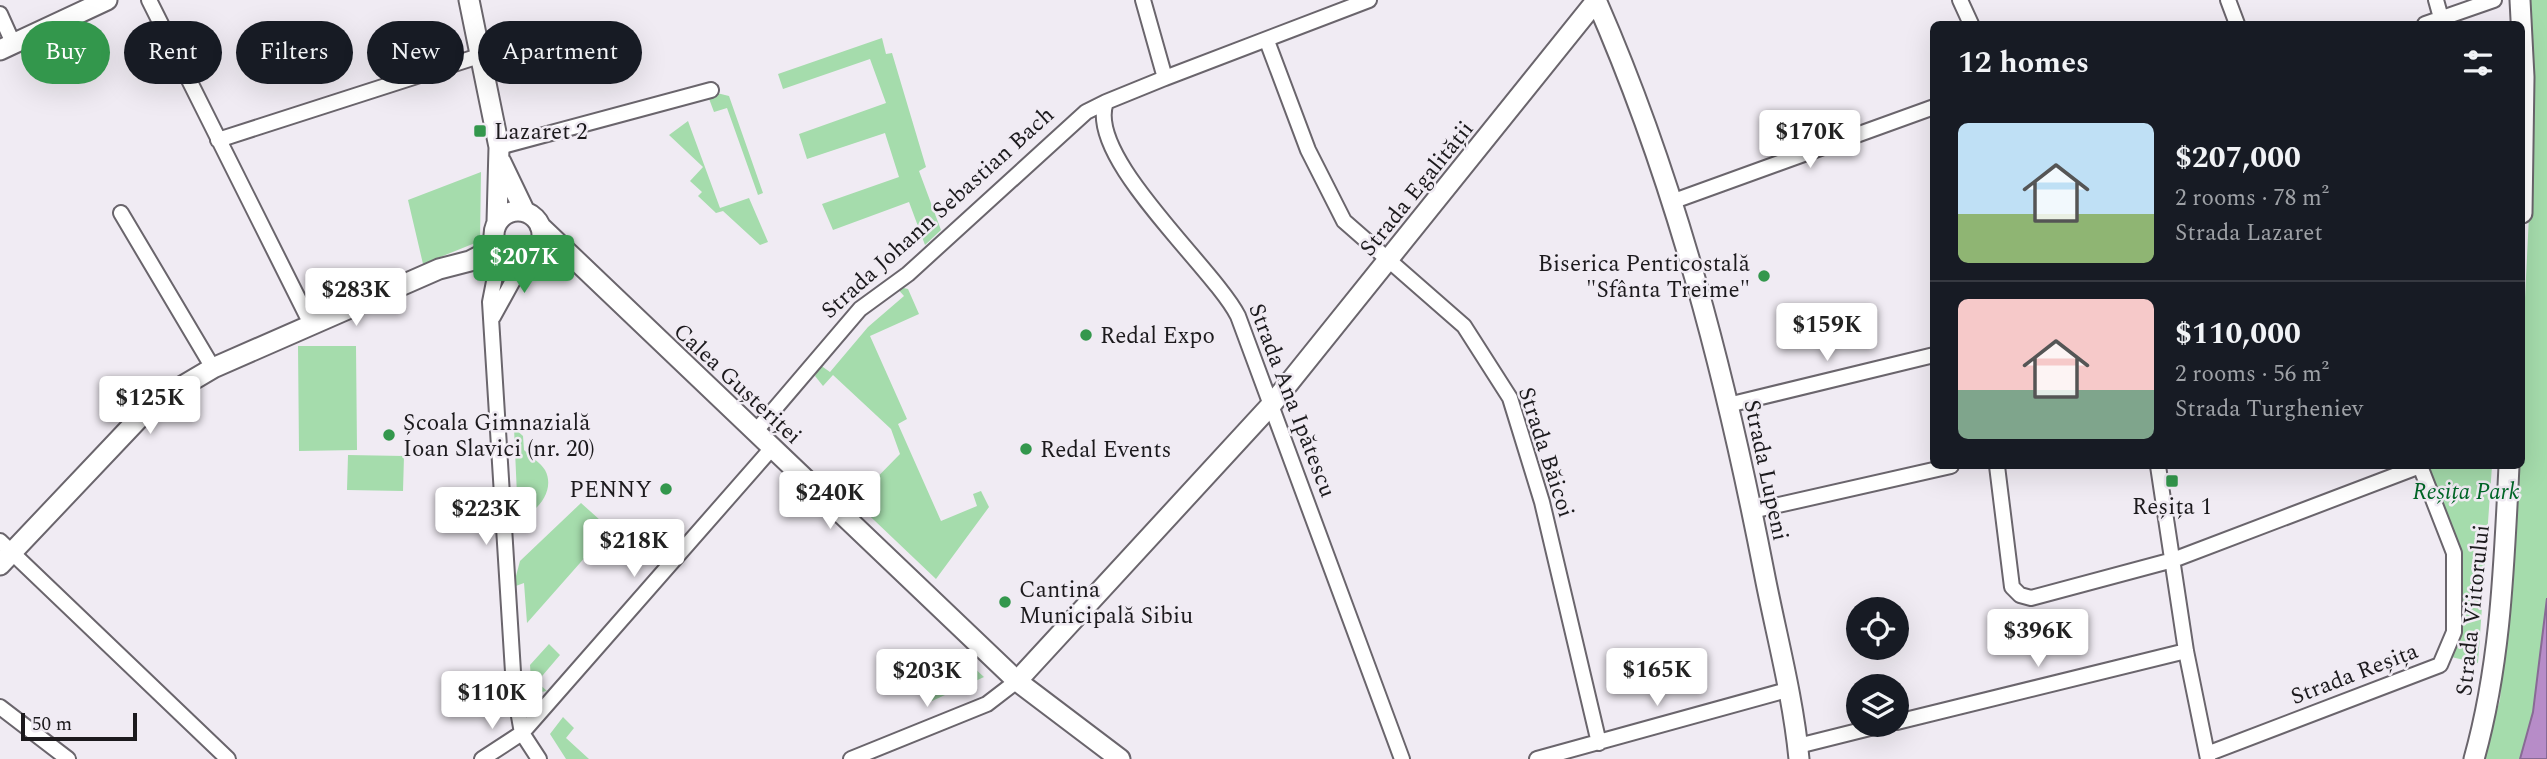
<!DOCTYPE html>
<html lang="en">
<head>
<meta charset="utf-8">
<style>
  body { margin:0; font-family:Spectral,serif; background:#242831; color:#f1f3f6; height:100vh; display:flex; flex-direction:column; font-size:26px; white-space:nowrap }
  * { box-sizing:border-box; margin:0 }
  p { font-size:23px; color:#9ea1a6 }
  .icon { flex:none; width:38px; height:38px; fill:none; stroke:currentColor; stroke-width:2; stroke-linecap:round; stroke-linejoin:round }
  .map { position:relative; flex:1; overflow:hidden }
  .side { position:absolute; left:1930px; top:21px; width:595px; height:448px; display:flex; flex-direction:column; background:#171b24; border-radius:10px; box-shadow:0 7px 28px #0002 }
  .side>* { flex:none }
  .guide { position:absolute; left:21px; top:21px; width:665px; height:63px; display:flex; gap:14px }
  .fabs { position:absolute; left:1846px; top:597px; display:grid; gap:14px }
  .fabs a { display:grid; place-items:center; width:63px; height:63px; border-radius:50%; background:#171b24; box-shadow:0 7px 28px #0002; font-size:35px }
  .scale { position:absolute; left:21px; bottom:18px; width:116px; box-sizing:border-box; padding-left:7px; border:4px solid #1c1a1d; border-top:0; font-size:19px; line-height:24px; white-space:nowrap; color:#1c1a1d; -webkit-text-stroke:5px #f0ebf3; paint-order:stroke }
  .price { position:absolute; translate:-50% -60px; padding:0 16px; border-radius:7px; background:#fff; color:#222; font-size:23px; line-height:46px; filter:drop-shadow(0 2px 4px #0008) }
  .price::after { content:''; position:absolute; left:50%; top:42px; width:21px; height:16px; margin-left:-10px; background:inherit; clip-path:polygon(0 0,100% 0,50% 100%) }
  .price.selected { background:#33974c; color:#fff }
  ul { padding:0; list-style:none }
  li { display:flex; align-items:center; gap:21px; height:175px; padding:0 28px }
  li+li { border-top:2px solid #363941 }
  li span { display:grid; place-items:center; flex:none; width:196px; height:140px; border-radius:10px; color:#555 }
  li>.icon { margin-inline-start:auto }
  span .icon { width:84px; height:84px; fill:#fffc; stroke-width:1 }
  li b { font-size:30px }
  h2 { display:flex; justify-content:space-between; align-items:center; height:84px; padding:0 28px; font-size:30px }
  .tag { padding:0 24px; border-radius:32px; background:#171b24; box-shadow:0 7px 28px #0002; font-size:24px; line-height:63px }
  .tag.selected { background:#33974c; color:#fff }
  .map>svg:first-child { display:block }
  .green { fill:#a5dcac }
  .water { fill:#b78cc8; stroke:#886a95; stroke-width:2 }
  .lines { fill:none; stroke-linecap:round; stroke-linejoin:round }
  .street-casing { stroke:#6a656c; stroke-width:18 }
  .secondary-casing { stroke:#6a656c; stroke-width:23 }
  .street { stroke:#fff; stroke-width:14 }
  .secondary { stroke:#fff; stroke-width:19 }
  .poi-dot { fill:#33974c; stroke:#f0ebf3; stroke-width:2.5 }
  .labels { text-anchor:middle; stroke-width:5; stroke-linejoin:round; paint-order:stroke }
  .poi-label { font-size:23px; fill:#1c1a1d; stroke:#f0ebf3; text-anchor:start }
  .street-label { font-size:23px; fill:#1c1a1d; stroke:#f0ebf3 }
  .park-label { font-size:23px; font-style:italic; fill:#016627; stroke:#f0ebf3 }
</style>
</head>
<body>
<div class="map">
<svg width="2547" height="759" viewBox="0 0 2547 759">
  <rect width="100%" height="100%" fill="#f0ebf3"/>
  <path class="green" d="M 2529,0 L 2547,0 L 2547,759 L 2481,759 L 2500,700 L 2516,466 L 2522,466 L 2522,360 L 2530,195 Z
    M 882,38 L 886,54 L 892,53 L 926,167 L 919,171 L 941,230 L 925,245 L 909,202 L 833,230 L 822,204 L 899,177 L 885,133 L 807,159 L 799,134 L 886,103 L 870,59 L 783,89 L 778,74 Z
    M 717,93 L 729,96 L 763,193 L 758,195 L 727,108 L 714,112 L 708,96 Z
    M 688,121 L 720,208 L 749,198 L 768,242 L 760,245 L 723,211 L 716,213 L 698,196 L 702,192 L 690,181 L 703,167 L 669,135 Z
    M 481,172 L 480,241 L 423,264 L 408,200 Z
    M 895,286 L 908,289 L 919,314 L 870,336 L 907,419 L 898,424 L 941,521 L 977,506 L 973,494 L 981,491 L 989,507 L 936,579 L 854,501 L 900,454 L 891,429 L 833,375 L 823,386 L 815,376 L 820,365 L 830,372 L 868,327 L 904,296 Z
    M 298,346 L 356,346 L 357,450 L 299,451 Z
    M 514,428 L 523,436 L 524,450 C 530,456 541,463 545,470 C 556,490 537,514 518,518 Z
    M 348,455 L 404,456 L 403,491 L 347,490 Z
    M 2428,466 L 2492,466 L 2478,663 L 2451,657 L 2457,631 L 2458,551 Z
    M 581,503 L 610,529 L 527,623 L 524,583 L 513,587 L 520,561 Z
    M 549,644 L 560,655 L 537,682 L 547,691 L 530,694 L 521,684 L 531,679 L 530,665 Z
    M 959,654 L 984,677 L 932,701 L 920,691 Z
    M 563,717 L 574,728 L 566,738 L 589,759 L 566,759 L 550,734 Z"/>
  <path class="water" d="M 2547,598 L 2547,759 L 2520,759 L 2533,712 Z"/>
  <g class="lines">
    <defs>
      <path id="street" d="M 149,0 L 312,326
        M 1143,0 L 1165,78 L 1106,102 C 1085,157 1213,267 1238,316 L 1402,759
        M 1960,0 L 1971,24
        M 2228,0 L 2237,24
        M 2436,0 L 2441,18
        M 0,14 L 13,43
        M 2425,24 L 2494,0
        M 1267,41 L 1308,150 L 1344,221 L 1464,326 L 1510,398 L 1542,502 L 1599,743
        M 1165,78 L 1369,0
        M 218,140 L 479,56
        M 499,147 L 711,90
        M 1674,201 L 1934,107
        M 121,213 L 213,368
        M 500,251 L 490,302 L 514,688 L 522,733 L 539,759
        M 493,317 L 526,257
        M 1728,405 L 1934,355
        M 755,432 L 860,309 L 908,274 L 1086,112 L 1106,102
        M 1997,466 L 2012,587 L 2020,595 L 2031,598 L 2173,560 L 2420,466
        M 2158,466 L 2186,651 L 2208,759
        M 1752,511 L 1951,466
        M 0,541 L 228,759
        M 0,707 L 68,759
        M 1897,722 L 2186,651
        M 1798,746 L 1886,724
        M 2207,754 L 2440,665 L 2454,632 L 2454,553 L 2420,466
        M 482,759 L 522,733 L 772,448
        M 851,759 L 987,704 L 1017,681
        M 1537,759 L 1787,690"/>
      <path id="secondary" d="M 469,0 L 499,147 L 497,222
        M 1596,0 C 1676,182 1726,377 1764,572 C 1776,634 1793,696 1799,759
        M 2520,0 L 2524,77 L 2522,213
        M 0,50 L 107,0
        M 501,162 L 525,212
        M494 235a24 24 0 1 1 48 0a24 24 0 1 1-48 0Z
        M 540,226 L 1017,681 L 1120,759
        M 0,565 L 145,412 L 164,397 L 213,368 L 439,269 L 470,261 L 497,247
        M 1017,681 L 1272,404 L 1596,1
        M 2474,759 C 2501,663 2504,564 2509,466"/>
    </defs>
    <use href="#street" class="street-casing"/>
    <use href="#secondary" class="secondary-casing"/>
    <use href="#street" class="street"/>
    <use href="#secondary" class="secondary"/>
  </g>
  <g class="poi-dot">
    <rect x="473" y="124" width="14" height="14" rx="3.5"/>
    <circle cx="1764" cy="276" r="7"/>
    <circle cx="1086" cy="335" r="7"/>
    <circle cx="389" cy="435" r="7"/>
    <circle cx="1026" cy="449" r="7"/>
    <rect x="2165" y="474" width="14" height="14" rx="3.5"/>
    <circle cx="666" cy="489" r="7"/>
    <circle cx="1005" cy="602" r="7"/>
  </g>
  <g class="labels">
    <g class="poi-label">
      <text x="494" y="139">Lazaret 2</text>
      <text x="1750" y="271" text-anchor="end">Biserica Penticostală<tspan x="1750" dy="26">"Sfânta Treime"</tspan></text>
      <text x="1100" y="343">Redal Expo</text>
      <text x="403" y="430">Școala Gimnazială<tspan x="403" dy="26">Ioan Slavici (nr. 20)</tspan></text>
      <text x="1040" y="457">Redal Events</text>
      <text x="652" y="497" text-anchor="end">PENNY</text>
      <text x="2172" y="514" text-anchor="middle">Reșița 1</text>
      <text x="1019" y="597">Cantina<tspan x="1019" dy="26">Municipală Sibiu</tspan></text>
    </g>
    <g class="street-label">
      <text transform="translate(1416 188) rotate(-51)" y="8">Strada Egalității</text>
      <text transform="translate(937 212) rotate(-42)" y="8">Strada Johann Sebastian Bach</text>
      <text transform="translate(738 383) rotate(43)" y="8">Calea Gușteriței</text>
      <text transform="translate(1293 400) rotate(69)" y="8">Strada Ana Ipătescu</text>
      <text transform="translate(1547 452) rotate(72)" y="8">Strada Băicoi</text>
      <text transform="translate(1767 470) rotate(78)" y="8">Strada Lupeni</text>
      <text transform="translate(2472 610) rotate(-84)" y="8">Strada Viitorului</text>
      <text transform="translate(2354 673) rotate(-21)" y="8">Strada Reșița</text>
    </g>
    <g class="park-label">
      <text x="2466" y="499">Reșița Park</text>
    </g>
  </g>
</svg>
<div class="fabs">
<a><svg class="icon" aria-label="locate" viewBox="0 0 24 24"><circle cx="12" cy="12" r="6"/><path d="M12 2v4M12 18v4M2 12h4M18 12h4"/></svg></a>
<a><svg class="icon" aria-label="layers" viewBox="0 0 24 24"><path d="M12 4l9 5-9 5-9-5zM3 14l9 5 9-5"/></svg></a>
</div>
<div class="scale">50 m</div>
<b class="price" style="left:1810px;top:170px">$170K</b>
<b class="price selected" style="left:524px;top:295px">$207K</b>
<b class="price" style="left:356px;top:328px">$283K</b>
<b class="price" style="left:1827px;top:363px">$159K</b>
<b class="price" style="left:150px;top:436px">$125K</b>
<b class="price" style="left:830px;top:531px">$240K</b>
<b class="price" style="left:486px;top:547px">$223K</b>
<b class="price" style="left:634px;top:579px">$218K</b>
<b class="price" style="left:2038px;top:669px">$396K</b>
<b class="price" style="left:1657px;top:708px">$165K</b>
<b class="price" style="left:927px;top:709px">$203K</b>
<b class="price" style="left:492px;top:731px">$110K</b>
<div class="guide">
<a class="tag selected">Buy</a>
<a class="tag">Rent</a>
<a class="tag">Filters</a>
<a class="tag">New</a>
<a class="tag">Apartment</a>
</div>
<section class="side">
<h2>12 homes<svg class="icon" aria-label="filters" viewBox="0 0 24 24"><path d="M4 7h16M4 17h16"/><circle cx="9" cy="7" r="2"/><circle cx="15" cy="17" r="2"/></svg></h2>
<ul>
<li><span style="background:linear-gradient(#bfe0f5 65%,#8fb573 0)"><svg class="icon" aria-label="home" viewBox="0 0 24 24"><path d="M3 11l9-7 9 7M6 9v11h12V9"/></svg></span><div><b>$207,000</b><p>2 rooms · 78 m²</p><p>Strada Lazaret</p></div></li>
<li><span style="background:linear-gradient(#f6c9c9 65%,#7fa58c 0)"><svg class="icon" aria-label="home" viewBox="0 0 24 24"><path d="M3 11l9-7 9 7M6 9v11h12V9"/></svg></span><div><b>$110,000</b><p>2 rooms · 56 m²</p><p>Strada Turgheniev</p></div></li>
</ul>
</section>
</div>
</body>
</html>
